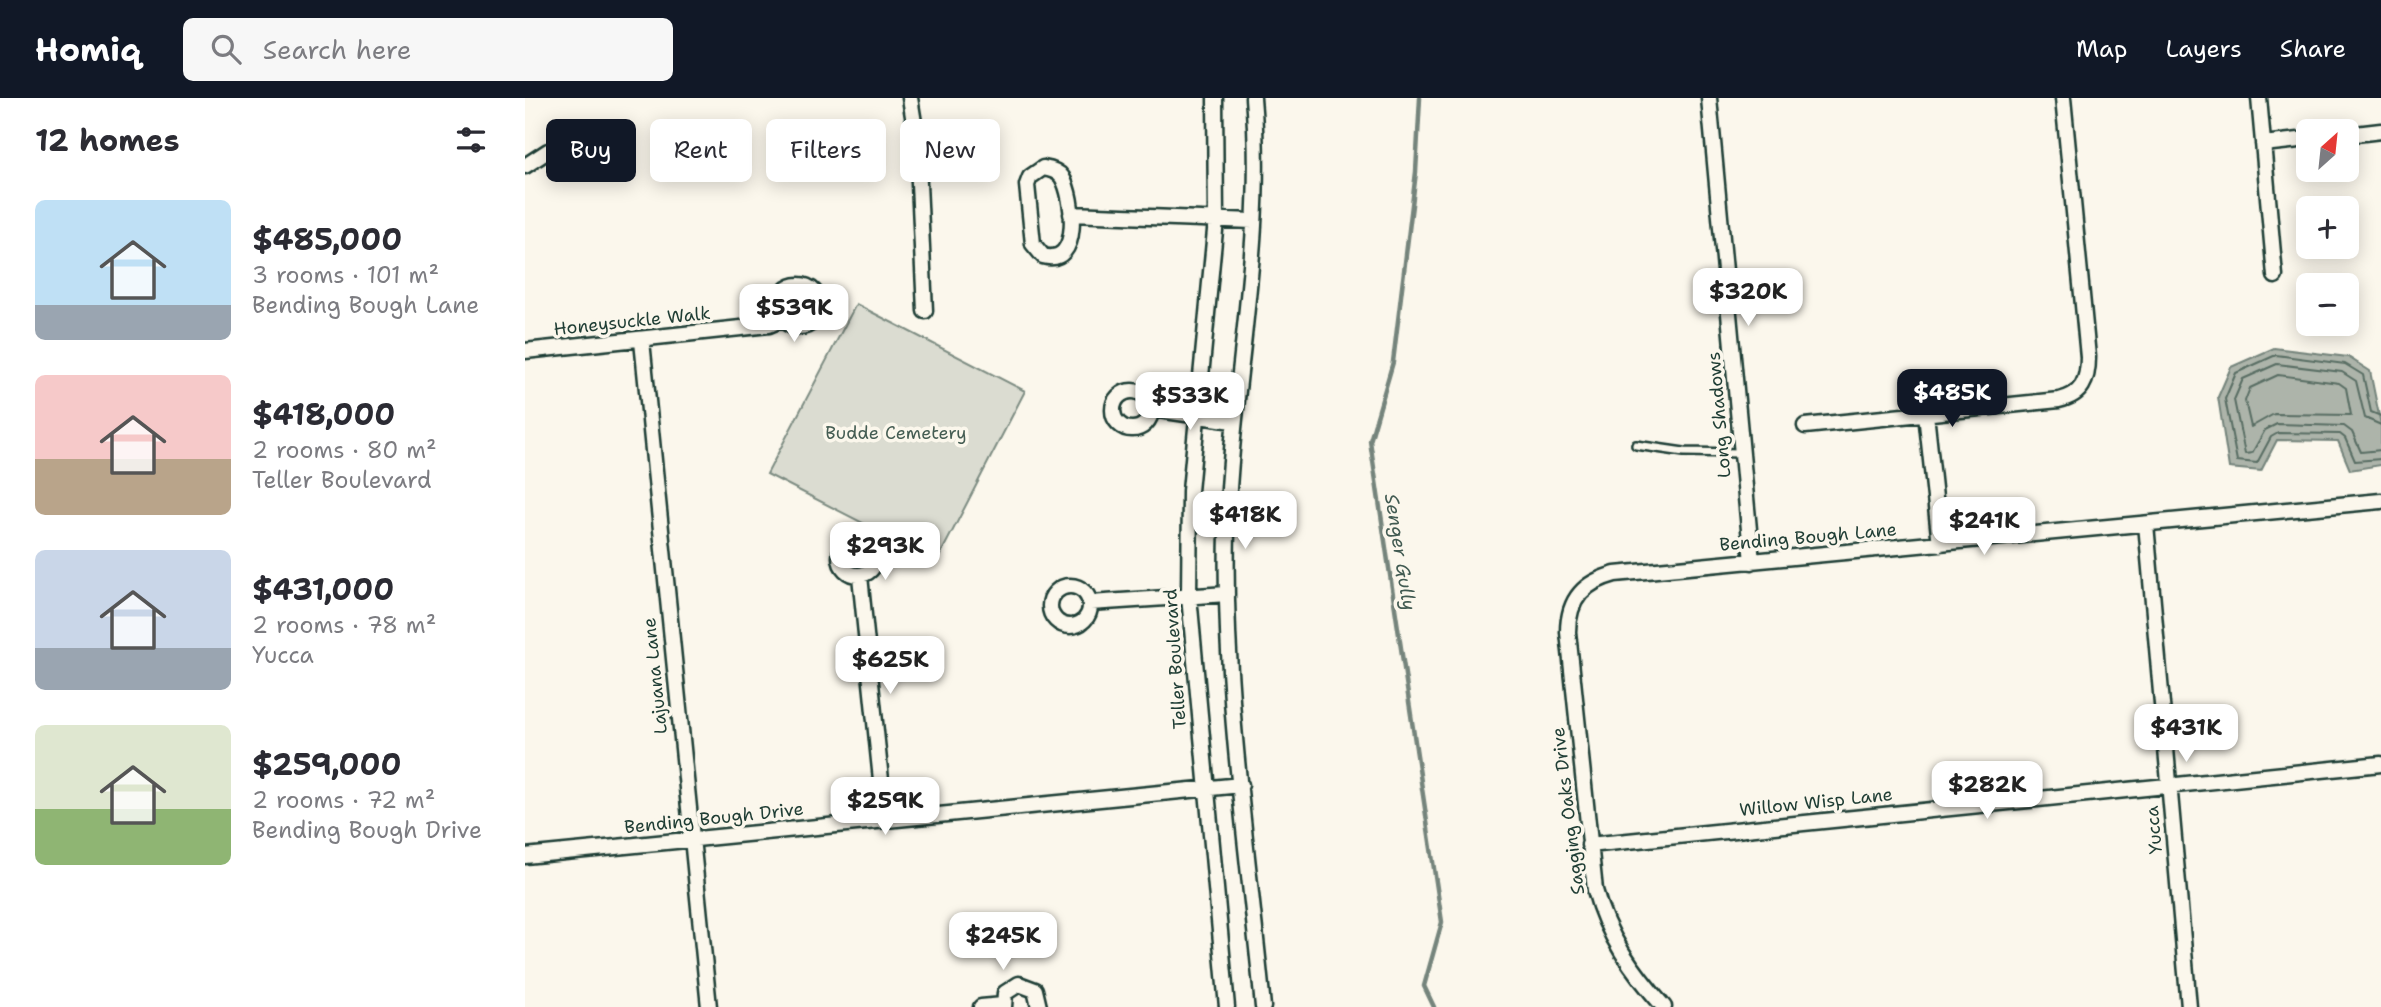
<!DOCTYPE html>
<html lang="en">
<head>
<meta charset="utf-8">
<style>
  body { margin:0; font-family:"Shantell Sans",sans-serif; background:#f7f7f7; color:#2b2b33; height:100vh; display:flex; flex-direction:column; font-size:26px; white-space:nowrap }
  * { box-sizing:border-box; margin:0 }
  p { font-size:23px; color:#7c7c81 }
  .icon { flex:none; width:38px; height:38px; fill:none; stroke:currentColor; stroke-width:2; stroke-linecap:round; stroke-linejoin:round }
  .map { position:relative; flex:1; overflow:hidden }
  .side { display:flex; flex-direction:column; background:#fff; width:525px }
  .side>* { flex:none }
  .banner { position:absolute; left:21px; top:21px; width:665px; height:63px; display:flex; gap:14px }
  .needle { width:46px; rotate:27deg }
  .buttons { position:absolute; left:1771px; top:21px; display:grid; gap:14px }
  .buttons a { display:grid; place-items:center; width:63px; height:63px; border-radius:10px; background:#fff; box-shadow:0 4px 18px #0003; font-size:35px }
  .price { position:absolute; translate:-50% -60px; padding:0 16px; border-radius:14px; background:#fff; color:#222; font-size:23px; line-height:46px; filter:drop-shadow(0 2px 4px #0008) }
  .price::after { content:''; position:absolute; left:50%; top:42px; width:21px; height:16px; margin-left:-10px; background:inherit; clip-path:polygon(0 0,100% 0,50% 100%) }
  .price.on { background:#111827; color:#fff }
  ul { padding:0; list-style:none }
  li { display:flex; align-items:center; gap:21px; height:175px; padding:0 35px }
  li span { display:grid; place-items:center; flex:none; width:196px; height:140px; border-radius:10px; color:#555 }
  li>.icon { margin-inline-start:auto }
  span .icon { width:84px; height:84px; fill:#fffc; stroke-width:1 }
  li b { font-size:30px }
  h2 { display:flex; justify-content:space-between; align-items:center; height:84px; padding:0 35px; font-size:30px }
  .tag { padding:0 24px; border-radius:10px; background:#fff; box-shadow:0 4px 18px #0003; font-size:24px; line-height:63px }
  .tag.on { background:#111827; color:#fff }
  header { display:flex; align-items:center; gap:42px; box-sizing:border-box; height:98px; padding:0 35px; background:#111827; color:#fff }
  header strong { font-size:33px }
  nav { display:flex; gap:38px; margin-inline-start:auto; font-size:24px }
  .search { width:490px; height:63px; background:#f7f7f7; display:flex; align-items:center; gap:18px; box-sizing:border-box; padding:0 24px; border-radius:10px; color:#7c7c81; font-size:26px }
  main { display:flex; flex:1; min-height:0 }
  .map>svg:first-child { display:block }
  .green { fill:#dbdcd1; stroke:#7d8c82; stroke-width:2 }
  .water { fill:#adb4aa; stroke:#74847b; stroke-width:2 }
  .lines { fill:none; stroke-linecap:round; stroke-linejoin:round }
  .shore { stroke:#586d63; stroke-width:2 }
  .stream { stroke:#74847b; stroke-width:4.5 }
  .lane-casing { stroke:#1f3d34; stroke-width:12 }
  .street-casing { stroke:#1f3d34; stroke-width:19 }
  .lane { stroke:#fbf7ec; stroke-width:7 }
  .street { stroke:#fbf7ec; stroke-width:14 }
  .labels { text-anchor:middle; stroke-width:7; stroke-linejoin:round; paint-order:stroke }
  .street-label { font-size:18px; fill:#1f3d34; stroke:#fbf7ec }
  .park-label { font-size:18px; fill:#455d53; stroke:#fbf7ec }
  .water-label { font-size:19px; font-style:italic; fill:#425b52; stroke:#fbf7ec }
</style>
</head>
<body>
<header>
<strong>Homiq</strong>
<div class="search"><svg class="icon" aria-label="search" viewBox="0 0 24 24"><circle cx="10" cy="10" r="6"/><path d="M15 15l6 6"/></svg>Search here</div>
<nav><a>Map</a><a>Layers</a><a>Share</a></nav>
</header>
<main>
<section class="side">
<h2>12 homes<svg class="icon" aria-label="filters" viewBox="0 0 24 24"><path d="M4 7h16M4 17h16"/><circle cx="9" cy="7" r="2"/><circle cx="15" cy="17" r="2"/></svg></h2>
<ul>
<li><span style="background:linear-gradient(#bfe0f5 75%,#9aa5b1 0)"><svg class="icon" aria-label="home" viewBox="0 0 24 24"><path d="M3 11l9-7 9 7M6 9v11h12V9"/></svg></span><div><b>$485,000</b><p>3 rooms · 101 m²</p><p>Bending Bough Lane</p></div></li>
<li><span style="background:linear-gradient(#f6c9c9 60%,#b9a48a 0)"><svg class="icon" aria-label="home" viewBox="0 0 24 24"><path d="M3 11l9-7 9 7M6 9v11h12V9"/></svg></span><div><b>$418,000</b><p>2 rooms · 80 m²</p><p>Teller Boulevard</p></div></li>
<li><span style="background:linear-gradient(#c9d6e8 70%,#9aa5b1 0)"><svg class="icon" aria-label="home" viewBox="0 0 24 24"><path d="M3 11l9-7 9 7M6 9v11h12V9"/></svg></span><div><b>$431,000</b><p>2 rooms · 78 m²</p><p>Yucca</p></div></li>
<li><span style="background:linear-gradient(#dfe7d0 60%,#8fb573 0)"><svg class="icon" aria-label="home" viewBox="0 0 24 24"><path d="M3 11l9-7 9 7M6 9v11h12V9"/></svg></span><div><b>$259,000</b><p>2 rooms · 72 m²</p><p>Bending Bough Drive</p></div></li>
</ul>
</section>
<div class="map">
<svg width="1856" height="909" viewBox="0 0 1856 909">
  <rect width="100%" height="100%" fill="#fbf7ec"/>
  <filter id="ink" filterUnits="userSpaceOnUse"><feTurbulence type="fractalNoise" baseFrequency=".0143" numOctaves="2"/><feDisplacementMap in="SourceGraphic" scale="14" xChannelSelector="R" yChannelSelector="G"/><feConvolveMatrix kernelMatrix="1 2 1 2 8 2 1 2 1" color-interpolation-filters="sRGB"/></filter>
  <g filter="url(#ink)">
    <path class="green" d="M 331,206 L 500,293 L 412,463 L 242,376 Z"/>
    <path class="water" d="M 1749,250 L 1823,259 L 1845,273 L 1856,327 L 1856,367 L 1825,372 L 1813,343 L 1752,342 L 1736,373 L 1704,370 L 1693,299 L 1706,269 Z"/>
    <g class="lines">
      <path class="shore" d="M 1753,277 L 1814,285 L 1821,290 L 1826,317 L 1749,316 L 1726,329 L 1720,303 L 1725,290 Z
        M 1856,318 L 1846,314 L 1838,277 L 1820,266 L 1751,257 L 1711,275 L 1700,301 L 1712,363 L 1732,365 L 1746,339 L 1753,335 L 1815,336 L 1820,340 L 1830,363 L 1856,361
        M 1856,327 L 1840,320 L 1831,283 L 1817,274 L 1752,266 L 1718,281 L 1709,302 L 1720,356 L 1727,355 L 1740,332 L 1752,326 L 1819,328 L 1827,334 L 1836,354 L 1856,352"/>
      <path class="stream" d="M 895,0 L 891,74 L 868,264 L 845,343 L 917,824 L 899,888 L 909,909"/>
      <defs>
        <path id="lane" d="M 1111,347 L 1159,354 L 1216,355"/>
        <path id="street" d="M 385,0 L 392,43 L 400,213
          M 690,0 L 691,122 L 665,393 L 664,498 L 702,909
          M 728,0 C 741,144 706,289 702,433 C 698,592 723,752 738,909
          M 1184,0 L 1227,464
          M 1734,0 L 1750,178
          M 1822,37 L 1856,33
          M 1738,46 L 1783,41
          M 0,68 L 23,53
          M 518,70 C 525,71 533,73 537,79 C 549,99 557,169 518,158 L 508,146 L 502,87 L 505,79 Z
          M 546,116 L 728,123
          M253 208a21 21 0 1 1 42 0a21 21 0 1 1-42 0Z
          M 117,243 L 184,909
          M 0,253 L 244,227 L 258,221
          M588 312a19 19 0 1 1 38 0a19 19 0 1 1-38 0Z
          M 627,311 L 708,323
          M 1401,316 L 1415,446
          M 1280,328 L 1534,302 C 1557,297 1563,283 1563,259 L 1538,0
          M 1621,426 L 1664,909
          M315 459a18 18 0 1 1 36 0a18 18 0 1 1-36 0Z
          M 335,478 L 360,721
          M525 508a20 20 0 1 1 40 0a20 20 0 1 1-40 0Z
          M 565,505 L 702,496
          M 1064,747 L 1856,666
          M 0,758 L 716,687
          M 456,909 L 478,907
          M 479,909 L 480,895 L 494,886 L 510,892 L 514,909
          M 1139,909 C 1108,874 1082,838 1070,792 L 1043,534 C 1043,500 1060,484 1090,476 L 1856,403"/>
      </defs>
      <use href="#lane" class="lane-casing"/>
      <use href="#street" class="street-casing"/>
      <use href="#lane" class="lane"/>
      <use href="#street" class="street"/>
    </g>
  </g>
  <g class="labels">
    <g class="street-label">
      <text transform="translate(107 223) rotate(-6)" y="6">Honeysuckle Walk</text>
      <text transform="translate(1194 317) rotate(-95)" y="6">Long Shadows</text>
      <text transform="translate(1283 439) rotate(-5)" y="6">Bending Bough Lane</text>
      <text transform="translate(650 561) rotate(-94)" y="6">Teller Boulevard</text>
      <text transform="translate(130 578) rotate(-96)" y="6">Lajuana Lane</text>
      <text transform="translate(1291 704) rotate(-6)" y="6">Willow Wisp Lane</text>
      <text transform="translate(1043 713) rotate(-97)" y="6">Sagging Oaks Drive</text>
      <text transform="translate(189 720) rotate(-6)" y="6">Bending Bough Drive</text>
      <text transform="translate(1629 732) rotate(-95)" y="6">Yucca</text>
    </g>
    <g class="park-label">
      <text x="371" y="341">Budde Cemetery</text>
    </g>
    <g class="water-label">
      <text transform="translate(876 454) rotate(81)" y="7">Senger Gully</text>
    </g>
  </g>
</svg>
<div class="buttons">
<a><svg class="needle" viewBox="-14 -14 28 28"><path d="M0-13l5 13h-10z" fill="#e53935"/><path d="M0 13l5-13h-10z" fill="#7c7c81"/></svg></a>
<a>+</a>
<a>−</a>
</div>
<b class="price" style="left:1223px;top:230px">$320K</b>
<b class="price" style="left:269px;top:246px">$539K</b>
<b class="price on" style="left:1427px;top:331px">$485K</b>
<b class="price" style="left:665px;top:334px">$533K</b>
<b class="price" style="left:720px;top:453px">$418K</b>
<b class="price" style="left:1459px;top:459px">$241K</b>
<b class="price" style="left:360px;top:484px">$293K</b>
<b class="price" style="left:365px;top:598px">$625K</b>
<b class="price" style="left:1661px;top:666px">$431K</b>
<b class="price" style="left:1462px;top:723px">$282K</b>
<b class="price" style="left:360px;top:739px">$259K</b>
<b class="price" style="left:478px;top:874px">$245K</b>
<div class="banner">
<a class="tag on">Buy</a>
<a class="tag">Rent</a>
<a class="tag">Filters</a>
<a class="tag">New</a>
</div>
</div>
</main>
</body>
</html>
